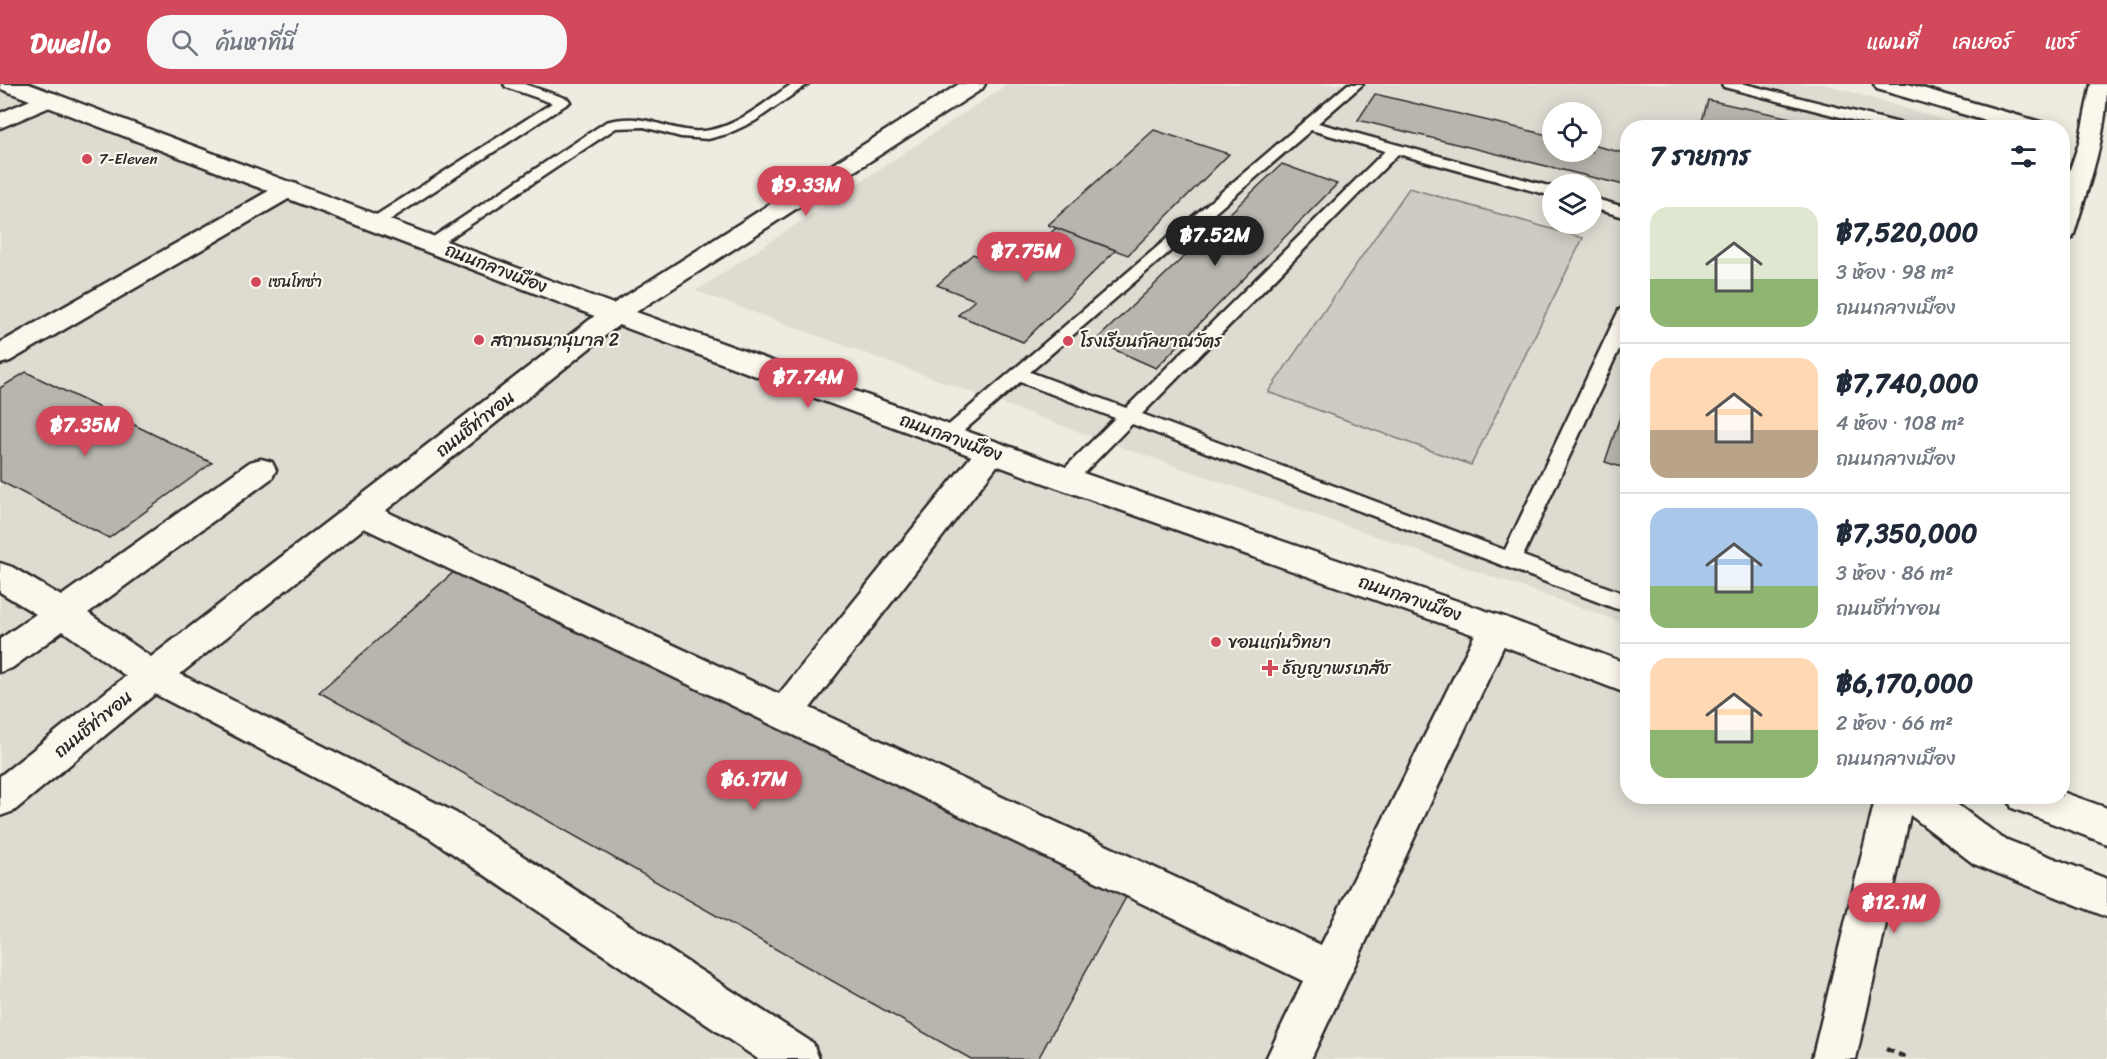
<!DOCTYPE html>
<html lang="th">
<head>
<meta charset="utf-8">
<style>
  body { margin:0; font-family:Sriracha,"Playpen Sans Thai",sans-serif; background:#f6f6f7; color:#1f2937; height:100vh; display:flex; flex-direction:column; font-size:22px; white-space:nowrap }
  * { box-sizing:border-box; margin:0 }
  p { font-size:20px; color:#747a83 }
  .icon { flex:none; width:33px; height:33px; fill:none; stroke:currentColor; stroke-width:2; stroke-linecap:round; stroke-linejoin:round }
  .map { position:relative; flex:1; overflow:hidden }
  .details { position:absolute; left:1620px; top:36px; width:450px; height:684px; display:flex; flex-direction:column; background:#fff; border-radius:24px; box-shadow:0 3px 15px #0003 }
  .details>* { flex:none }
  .tools { position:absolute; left:1542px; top:18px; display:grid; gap:12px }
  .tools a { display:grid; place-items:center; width:60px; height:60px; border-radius:50%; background:#fff; box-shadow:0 3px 15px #0003; font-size:30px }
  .price { position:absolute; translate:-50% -51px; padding:0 14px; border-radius:21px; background:#d1495b; color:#fff; font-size:20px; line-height:39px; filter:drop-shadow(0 2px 3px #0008) }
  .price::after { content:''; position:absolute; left:50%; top:36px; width:18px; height:14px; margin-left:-9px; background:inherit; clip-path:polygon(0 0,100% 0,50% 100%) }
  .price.current { background:#222; color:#fff }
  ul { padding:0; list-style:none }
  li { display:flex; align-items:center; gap:18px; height:150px; padding:0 30px }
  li+li { border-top:2px solid #e0e1e3 }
  li span { display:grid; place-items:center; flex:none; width:168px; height:120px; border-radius:18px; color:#555 }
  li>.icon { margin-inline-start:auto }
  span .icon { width:72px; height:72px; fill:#fffc; stroke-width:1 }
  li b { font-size:26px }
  h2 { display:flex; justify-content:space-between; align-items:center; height:72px; padding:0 30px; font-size:26px }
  header { display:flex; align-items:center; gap:36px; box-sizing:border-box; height:84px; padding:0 30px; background:#d1495b; color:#fff }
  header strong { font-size:28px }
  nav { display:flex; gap:33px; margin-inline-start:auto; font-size:21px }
  .search { width:420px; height:54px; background:#f6f6f7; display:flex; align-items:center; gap:15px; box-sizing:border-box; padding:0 21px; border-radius:24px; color:#747a83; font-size:22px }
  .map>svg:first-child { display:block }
  .built { fill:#dedbd1; fill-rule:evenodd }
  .green { fill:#cecbc2; stroke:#7c7b76; stroke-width:1.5 }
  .building { fill:#b8b5ae; stroke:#2b2b2b; stroke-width:1.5 }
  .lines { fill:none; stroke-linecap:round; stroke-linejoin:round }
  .lane-casing { stroke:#2b2b2b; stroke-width:5 }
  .street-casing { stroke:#2b2b2b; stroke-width:5 }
  .secondary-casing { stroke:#2b2b2b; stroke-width:5 }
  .path { stroke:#2b2b2b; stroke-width:4.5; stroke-dasharray:8 5; stroke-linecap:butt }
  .lane { fill:#fbf7ec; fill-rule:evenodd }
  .street { fill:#fbf7ec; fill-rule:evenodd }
  .secondary { fill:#fbf7ec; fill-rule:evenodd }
  .poi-dot { fill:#d1495b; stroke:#fbf7ec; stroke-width:2 }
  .labels { text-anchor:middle; stroke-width:4.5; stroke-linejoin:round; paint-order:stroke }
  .far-poi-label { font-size:15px; fill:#2b2b2b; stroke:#fbf7ec; text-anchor:start }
  .street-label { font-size:18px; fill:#2b2b2b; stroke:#fbf7ec }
  .poi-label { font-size:18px; fill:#2b2b2b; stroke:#fbf7ec; text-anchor:start }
</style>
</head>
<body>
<header>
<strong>Dwello</strong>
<div class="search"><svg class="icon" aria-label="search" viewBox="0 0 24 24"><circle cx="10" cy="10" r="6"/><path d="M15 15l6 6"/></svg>ค้นหาที่นี่</div>
<nav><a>แผนที่</a><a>เลเยอร์</a><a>แชร์</a></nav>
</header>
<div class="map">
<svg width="2107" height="975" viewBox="0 0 2107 975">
  <rect width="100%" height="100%" fill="#eeebe0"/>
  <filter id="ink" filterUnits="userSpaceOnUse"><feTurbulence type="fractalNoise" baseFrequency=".0167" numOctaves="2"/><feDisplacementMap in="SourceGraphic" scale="12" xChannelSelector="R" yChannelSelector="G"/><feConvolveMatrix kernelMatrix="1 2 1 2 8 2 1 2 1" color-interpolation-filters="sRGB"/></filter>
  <g filter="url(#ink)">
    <path class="built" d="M 0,0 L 1627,604 L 1628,712 L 1869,712 L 1906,737 L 2107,821 L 2107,975 L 0,975 Z
      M 1008,0 L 1824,0 L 1967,43 L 1628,44 L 1627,540 L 1104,357 L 696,207 ZM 1552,28 L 1592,28 L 1592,68 L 1552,68 ZM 1552,100 L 1592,100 L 1592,140 L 1552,140 Z"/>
    <path class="green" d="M 1409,104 L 1583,154 L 1471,381 L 1268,308 Z"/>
    <path class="building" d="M 1375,10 L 1552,52 L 1552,68 L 1592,68 L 1592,61 L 1628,70 L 1628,102 L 1358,36 Z
      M 1708,16 L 1837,44 L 1700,44 Z
      M 1154,46 L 1229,70 L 1128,171 L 1048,141 Z
      M 1282,80 L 1337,100 L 1156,284 L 1095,257 Z
      M 1056,144 L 1116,166 L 1023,258 L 958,231 L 975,216 L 937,201 L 973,170 L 1012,185 Z
      M 26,288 L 212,379 L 109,454 L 0,397 L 0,304 Z
      M 1628,309 L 1628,385 L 1605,378 Z
      M 465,478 L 1144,780 L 1038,975 L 971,975 L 319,608 Z"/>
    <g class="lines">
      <defs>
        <path id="lane" d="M 504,0 L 524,0 L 568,15 L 570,18 L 382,141 L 370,141 L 368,138 L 370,135 L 552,19 L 506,3 Z
          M 792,0 L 808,0 L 755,37 L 727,50 L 708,55 L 681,53 L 644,43 L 616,44 L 438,162 L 426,162 L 424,159 L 606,38 C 645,28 658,44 693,47 C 730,50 763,19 792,0 Z
          M 1348,0 L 1363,0 L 1318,39 L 1552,103 L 1552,112 L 1398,70 L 1142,330 L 1505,466 L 1619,226 L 1628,221 L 1628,246 L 1523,472 L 1628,511 L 1628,525 L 1622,526 L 1614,524 L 1132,340 L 1073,400 L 1066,402 L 1059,400 L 1056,395 L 1059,390 L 1115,334 L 1020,298 L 953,356 L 946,358 L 939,356 L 937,351 ZM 1311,46 L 1385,67 L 1126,324 L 1030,288 Z
          M 1722,0 L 1745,0 L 1907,41 L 1909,44 L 1883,44 L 1724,3 Z
          M 1592,114 L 1628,124 L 1628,134 L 1592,124 Z"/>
        <path id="street" d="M 49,8 L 57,10 L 60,15 L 57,20 L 0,44 L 0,29 Z
          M 289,98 L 297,100 L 301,105 L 297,110 L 10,277 L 0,280 L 0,259 L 281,100 Z
          M 615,222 L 625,224 L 628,230 L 625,236 L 385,427 L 779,610 L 981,360 L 992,356 L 1003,360 L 1007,367 L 1003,374 L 810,624 L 1321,861 L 1483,534 L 1495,530 L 1507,534 L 1512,544 L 1311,975 L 1266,975 L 1303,897 L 364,444 L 180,590 L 456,729 L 813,959 L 819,975 L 758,975 L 428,753 L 155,610 L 14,727 L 0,732 L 0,692 L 126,592 L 63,547 L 12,584 L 0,588 L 0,555 L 36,530 L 0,508 L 0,479 L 12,483 L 61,512 L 250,378 L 261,375 L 272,378 L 276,386 L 272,394 L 88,529 L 151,573 L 605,224 Z"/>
        <path id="secondary" d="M 0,0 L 29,0 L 613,220 L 959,0 L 985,0 L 982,5 L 636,228 L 1077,387 L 1507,534 L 1628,580 L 1628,610 L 1483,554 L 1055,403 L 605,236 L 1,5 Z
          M 1874,0 L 1908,0 L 2044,39 L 2047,44 L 2010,44 L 1877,5 Z
          M 2091,0 L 2107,0 C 2107,52 2089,100 2074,150 L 2071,155 L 2062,157 L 2062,109 L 2079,59 Z
          M 2062,708 L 2107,724 L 2107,760 L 2012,724 L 2007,712 L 2062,712 Z
          M 1876,712 L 1946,712 L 2002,754 L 2107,795 L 2107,833 L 1974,780 L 1910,731 L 1856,975 L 1812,975 Z"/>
      </defs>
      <use href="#lane" class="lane-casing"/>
      <use href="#street" class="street-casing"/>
      <use href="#secondary" class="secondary-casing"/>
      <path class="path" d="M 1886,965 L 1910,975"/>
      <use href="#lane" class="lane"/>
      <use href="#street" class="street"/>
      <use href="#secondary" class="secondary"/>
    </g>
  </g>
  <g class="poi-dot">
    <circle cx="87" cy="75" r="6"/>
    <circle cx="256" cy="198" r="6"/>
    <circle cx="479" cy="256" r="6"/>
    <circle cx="1068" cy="257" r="6"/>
    <circle cx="1216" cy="558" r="6"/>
    <path d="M1267 575h6v6h6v6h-6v6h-6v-6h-6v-6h6z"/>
  </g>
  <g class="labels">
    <g class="far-poi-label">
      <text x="99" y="80">7-Eleven</text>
      <text x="268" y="203">เซนโทซ่า</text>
    </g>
    <g class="street-label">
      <text transform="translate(496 184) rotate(21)" y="6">ถนนกลางเมือง</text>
      <text transform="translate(475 340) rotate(-38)" y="6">ถนนชีท่าขอน</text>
      <text transform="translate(951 353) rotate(20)" y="6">ถนนกลางเมือง</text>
      <text transform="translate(1410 514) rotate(19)" y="6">ถนนกลางเมือง</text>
      <text transform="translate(93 640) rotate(-39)" y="6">ถนนชีท่าขอน</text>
    </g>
    <g class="poi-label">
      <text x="491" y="262">สถานธนานุบาล 2</text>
      <text x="1080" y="263">โรงเรียนกัลยาณวัตร</text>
      <text x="1228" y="564">ขอนแก่นวิทยา</text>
      <text x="1282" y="590">ธัญญาพรเภสัช</text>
    </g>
  </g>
</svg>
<div class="tools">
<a><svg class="icon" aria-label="locate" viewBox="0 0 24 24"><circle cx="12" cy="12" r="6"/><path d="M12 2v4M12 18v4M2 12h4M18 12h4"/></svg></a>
<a><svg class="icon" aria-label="layers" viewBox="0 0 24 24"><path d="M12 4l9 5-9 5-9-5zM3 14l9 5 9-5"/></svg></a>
</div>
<b class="price" style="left:806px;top:133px">฿9.33M</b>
<b class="price current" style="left:1215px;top:183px">฿7.52M</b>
<b class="price" style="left:1026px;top:199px">฿7.75M</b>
<b class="price" style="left:808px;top:325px">฿7.74M</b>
<b class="price" style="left:85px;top:373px">฿7.35M</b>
<b class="price" style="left:754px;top:727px">฿6.17M</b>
<b class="price" style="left:1894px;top:850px">฿12.1M</b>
<section class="details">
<h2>7 รายการ<svg class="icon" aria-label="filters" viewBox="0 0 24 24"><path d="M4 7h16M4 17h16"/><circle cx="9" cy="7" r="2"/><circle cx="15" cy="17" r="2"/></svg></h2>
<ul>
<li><span style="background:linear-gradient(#dfe7d0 60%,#8fb573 0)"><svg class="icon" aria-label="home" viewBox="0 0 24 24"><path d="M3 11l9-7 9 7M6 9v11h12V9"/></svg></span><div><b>฿7,520,000</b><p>3 ห้อง · 98 m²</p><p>ถนนกลางเมือง</p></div></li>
<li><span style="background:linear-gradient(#ffd9b3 60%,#b9a48a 0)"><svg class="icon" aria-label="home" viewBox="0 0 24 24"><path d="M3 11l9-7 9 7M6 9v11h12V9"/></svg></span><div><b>฿7,740,000</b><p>4 ห้อง · 108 m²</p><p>ถนนกลางเมือง</p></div></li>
<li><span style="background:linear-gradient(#a9c7e8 65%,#8fb573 0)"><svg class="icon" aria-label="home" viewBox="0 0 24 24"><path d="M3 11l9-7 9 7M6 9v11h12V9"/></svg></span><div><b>฿7,350,000</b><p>3 ห้อง · 86 m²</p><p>ถนนชีท่าขอน</p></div></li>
<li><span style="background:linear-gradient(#ffd9b3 60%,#8fb573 0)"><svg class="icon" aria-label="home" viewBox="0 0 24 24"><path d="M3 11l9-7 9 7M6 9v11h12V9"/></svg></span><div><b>฿6,170,000</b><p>2 ห้อง · 66 m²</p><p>ถนนกลางเมือง</p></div></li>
</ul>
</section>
</div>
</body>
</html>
